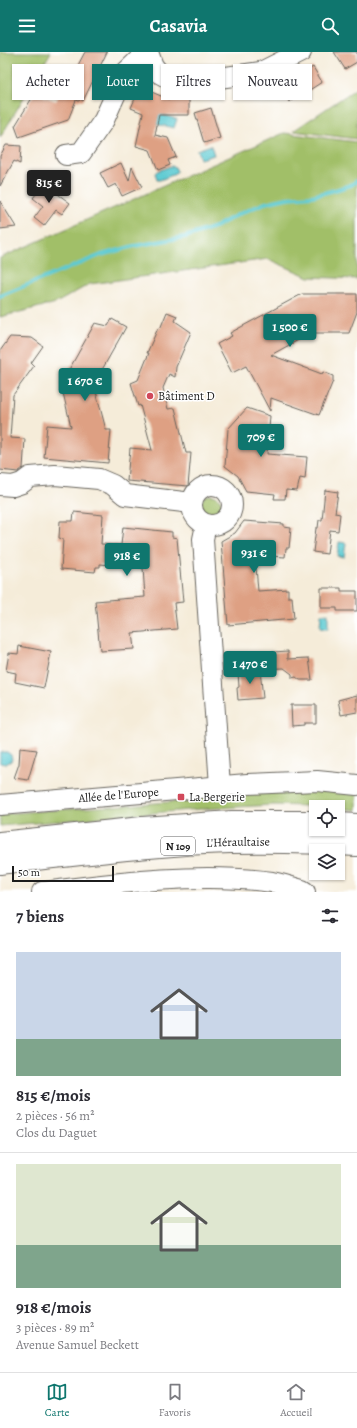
<!DOCTYPE html>
<html lang="fr">
<head>
<meta charset="utf-8">
<style>
  body { margin:0; font-family:Alegreya,serif; background:#f7f7f7; color:#2b2b33; height:100vh; display:flex; flex-direction:column; font-size:15px; white-space:nowrap }
  * { box-sizing:border-box; margin:0 }
  p { font-size:13px; color:#7c7c81 }
  .icon { flex:none; width:22px; height:22px; fill:none; stroke:currentColor; stroke-width:2; stroke-linecap:round; stroke-linejoin:round }
  .map { position:relative; height:840px; overflow:hidden }
  .sheet { display:flex; flex-direction:column; background:#fff; flex:1 }
  .sheet>* { flex:none }
  .top-card { position:absolute; left:12px; top:12px; width:333px; height:36px; display:flex; gap:8px }
  .buttons { position:absolute; left:309px; top:748px; display:grid; gap:8px }
  .buttons a { display:grid; place-items:center; width:36px; height:36px; border-radius:0px; background:#fff; box-shadow:0 1px 3px #0004; font-size:20px }
  .scale { position:absolute; left:12px; bottom:10px; width:102px; box-sizing:border-box; padding-left:4px; border:2px solid #1c1c1c; border-top:0; font-size:11px; line-height:14px; white-space:nowrap; color:#1c1c1c; -webkit-text-stroke:3px #fff; paint-order:stroke }
  .price { position:absolute; translate:-50% -34px; padding:0 9px; border-radius:4px; background:#0f766e; color:#fff; font-size:13px; line-height:26px; filter:drop-shadow(0 1px 2px #0008) }
  .price::after { content:''; position:absolute; left:50%; top:24px; width:12px; height:9px; margin-left:-6px; background:inherit; clip-path:polygon(0 0,100% 0,50% 100%) }
  .price.selected { background:#222; color:#fff }
  ul { padding:0; list-style:none }
  li { display:grid; align-content:center; gap:8px; height:212px; padding:0 16px }
  li+li { border-top:1px solid #e1e1e2 }
  li span { display:grid; place-items:center; height:124px; border-radius:0px; color:#555 }
  li>.icon { margin-inline-start:auto }
  span .icon { width:72px; height:72px; fill:#fffc; stroke-width:1 }
  li b { font-size:17px }
  h2 { display:flex; justify-content:space-between; align-items:center; height:48px; padding:0 16px; font-size:17px }
  .chip { padding:0 14px; border-radius:0px; background:#fff; box-shadow:0 1px 3px #0004; font-size:14px; line-height:36px }
  .chip.selected { background:#0f766e; color:#fff }
  header { display:flex; justify-content:space-between; align-items:center; height:52px; padding:0 16px; background:#0f766e; color:#fff; font-size:18px; font-weight:600 }
  .menu { display:flex; justify-content:space-around; align-items:center; height:56px; border-top:1px solid #e1e1e2; background:#fff; font-size:11px; color:#7c7c81 }
  .menu a { display:grid; justify-items:center; gap:2px }
  .menu .selected { color:#0f766e }
  .map>svg:first-child { display:block }
  .green { fill:#a1bf67; stroke:#5e6e42 }
  .water { fill:#5dcad2; stroke:#3c7377 }
  .lines { fill:none; stroke-linecap:round; stroke-linejoin:round }
  .stream { stroke:#5dcad2; stroke-width:4 }
  .building { fill:#dea083 }
  .minor-casing { stroke:#68655e; stroke-width:22 }
  .highway-casing { stroke:#68655e; stroke-width:24 }
  .minor { stroke:#fff; stroke-width:20 }
  .highway { stroke:#fff; stroke-width:22 }
  .poi-dot { fill:#d1495b; stroke:#fff; stroke-width:1.5 }
  .labels { text-anchor:middle; stroke-width:3; stroke-linejoin:round; paint-order:stroke }
  .shield { fill:#fff; stroke:#606060; stroke-width:1 }
  .shield-label { font-size:11px; font-weight:bold; fill:#1c1c1c }
  .poi-label { font-size:12px; fill:#1c1c1c; stroke:#fff; text-anchor:start }
  .street-label { font-size:12px; fill:#1c1c1c; stroke:#fff }
</style>
</head>
<body>
<header><svg class="icon" aria-label="menu" viewBox="0 0 24 24"><path d="M4 6h16M4 12h16M4 18h16"/></svg>Casavia<svg class="icon" aria-label="search" viewBox="0 0 24 24"><circle cx="10" cy="10" r="6"/><path d="M15 15l6 6"/></svg></header>
<div class="map">
<svg width="357" height="840" viewBox="0 0 357 840">
  <rect width="100%" height="100%" fill="#fff"/>
  <filter id="ink" filterUnits="userSpaceOnUse"><feTurbulence type="fractalNoise" baseFrequency=".025" numOctaves="2"/><feDisplacementMap in="SourceGraphic" scale="8" xChannelSelector="R" yChannelSelector="G"/><feConvolveMatrix kernelMatrix="1 2 1 2 8 2 1 2 1" color-interpolation-filters="sRGB"/></filter>
  <filter id="wash" filterUnits="userSpaceOnUse"><feTurbulence type="fractalNoise" baseFrequency=".012" numOctaves="4" result="noise"/><feDisplacementMap in="SourceGraphic" scale="16" xChannelSelector="R" yChannelSelector="G"/><feGaussianBlur stdDeviation="0.9" result="paint"/><feColorMatrix in="noise" values="0 0 0 0 0 0 0 0 0 0 0 0 0 0 0 0 0 1.4 0 .05"/><feComposite in="paint" operator="in"/></filter>
  <g filter="url(#wash)">
    <rect width="100%" height="100%" fill="#f5ecd9"/>
    <path class="green" d="M 0,0 L 51,0 L 0,86 Z
      M 357,36 L 357,87 L 293,79 Z
      M 284,81 L 357,90 L 357,227 L 309,225 L 268,207 L 90,232 L 56,251 L 0,265 L 0,206 Z
      M200 454a11 11 0 1 1 22 0a11 11 0 1 1-22 0Z
      M 292,736 L 357,740 L 357,758 L 338,756 L 338,755 L 273,753 L 201,757 L 0,774 L 0,762 L 197,748 L 197,741 Z"/>
    <path class="water" d="M 159,62 L 177,67 L 174,76 L 156,72 Z
      M 211,93 L 214,103 L 200,107 L 197,98 Z
      M 171,114 L 175,115 L 177,119 L 175,122 L 160,128 L 157,128 L 155,121 L 157,119 Z
      M 339,490 L 346,491 L 344,505 L 337,504 Z
      M 321,562 L 328,562 L 328,577 L 320,576 Z
      M 0,700 L 7,700 L 11,703 L 12,707 L 11,709 L 6,712 L 0,711 Z"/>
    <g class="lines">
      <path class="stream" d="M 0,244 L 101,203 L 134,194 L 185,185 L 215,175 L 239,162 L 265,151 L 287,146 L 312,144 L 335,138 L 351,133 L 357,129"/>
    </g>
    <g id="blocks">
      <path class="building" d="M 85,0 L 107,0 L 83,49 L 80,47 L 79,49 L 76,48 L 68,68 L 19,85 L 15,74 L 35,41 L 56,49 L 73,14 L 77,15 Z
        M 334,0 L 357,0 L 357,10 L 345,17 Z
        M 313,15 L 322,30 L 308,39 L 307,45 L 300,43 L 289,50 L 281,35 Z
        M 140,35 L 168,47 L 189,47 L 189,63 L 159,63 L 155,83 L 168,86 L 176,105 L 168,108 L 170,113 L 158,118 L 150,98 L 136,94 L 143,61 L 131,56 Z
        M 211,56 L 220,86 L 204,91 L 195,61 Z
        M 6,93 L 21,94 L 20,112 L 14,109 L 0,134 L 0,104 Z
        M 121,111 L 129,129 L 132,115 L 142,135 L 122,144 L 116,132 L 108,136 L 100,121 Z
        M 44,132 L 70,151 L 62,162 L 56,158 L 44,174 L 34,166 L 43,154 L 33,146 Z
        M 0,149 L 16,175 L 0,177 Z
        M 302,242 L 357,242 L 357,260 L 349,281 L 311,281 L 271,303 L 322,322 L 323,320 L 333,324 L 333,329 L 319,363 L 271,346 L 270,359 L 246,314 L 232,321 L 217,292 L 232,284 L 230,281 Z
        M 167,260 L 177,264 L 175,269 L 191,280 L 176,315 L 175,325 L 169,322 L 163,336 L 168,357 L 175,356 L 186,401 L 191,401 L 188,434 L 127,429 L 130,396 L 152,398 L 140,353 L 138,354 L 131,331 L 138,328 L 149,301 L 147,301 L 158,276 L 160,277 Z
        M 112,267 L 126,275 L 94,332 L 106,378 L 111,378 L 108,411 L 44,405 L 47,373 L 71,375 L 61,332 L 95,271 L 108,274 Z
        M 10,285 L 32,286 L 43,294 L 31,311 L 34,314 L 13,343 L 10,386 L 25,387 L 23,416 L 18,420 L 0,418 L 0,299 Z
        M 247,356 L 270,364 L 267,402 L 307,405 L 305,427 L 300,426 L 297,439 L 286,438 L 285,447 L 274,447 L 275,442 L 246,439 L 238,424 L 225,414 L 228,377 Z
        M 325,438 L 338,440 L 335,461 L 340,462 L 338,479 L 330,478 L 327,502 L 313,500 L 316,476 L 318,476 L 319,468 L 322,468 Z
        M 74,460 L 103,463 L 101,492 L 121,493 L 123,475 L 172,480 L 172,485 L 177,486 L 183,550 L 174,551 L 177,577 L 132,581 L 134,597 L 100,599 L 95,549 L 145,545 L 143,516 L 100,512 L 100,515 L 96,515 L 95,520 L 61,517 L 63,487 L 59,486 L 60,469 L 73,469 Z
        M 244,469 L 284,472 L 284,475 L 291,476 L 289,496 L 286,496 L 285,505 L 255,503 L 258,539 L 288,537 L 288,545 L 292,545 L 294,567 L 228,573 L 221,489 L 235,481 Z
        M 321,536 L 341,536 L 341,539 L 357,539 L 357,559 L 337,559 L 337,556 L 321,556 Z
        M 19,594 L 51,600 L 44,636 L 15,630 L 16,621 L 6,619 L 9,601 L 18,602 Z
        M 288,599 L 288,607 L 309,606 L 312,628 L 300,628 L 296,625 L 292,626 L 292,622 L 284,616 L 260,617 L 259,601 Z
        M 260,618 L 263,646 L 238,648 L 237,636 L 239,635 L 238,620 Z
        M 357,643 L 357,660 L 341,663 L 338,648 Z
        M 291,653 L 316,653 L 316,671 L 304,671 L 304,673 L 292,674 Z
        M 20,696 L 37,698 L 28,728 L 14,726 L 19,712 Z"/>
    </g>
  </g>
  <g filter="url(#ink)">
    <use href="#blocks" fill-opacity="0" stroke="#68655e" stroke-width="1"/>
    <g class="lines">
      <defs>
        <g id="minor">
          <path d="M 148,0 L 153,14 L 159,21 L 168,26 L 193,27 L 219,26 L 261,20 L 301,0"/>
          <path d="M 66,103 L 81,101 L 104,68 L 125,21 L 147,0"/>
          <path d="M 0,433 L 13,434 L 22,431 L 30,425 L 55,423 L 99,427 L 113,433 L 125,443 L 192,451"/>
          <circle cx="212" cy="453" r="20"/>
          <path d="M 206,473 L 203,487 L 220,734"/>
          <path id="s1" d="M 0,753 L 247,732 L 317,729 L 357,733"/>
          <path d="M 42,840 C 116,831 199,820 272,830 C 282,832 292,835 302,838 L 305,840"/>
        </g>
        <g id="highway">
          <path d="M 338,772 L 357,773"/>
          <path d="M 0,791 L 142,776 L 232,770 L 316,770"/>
          <path id="s2" d="M 0,811 C 76,803 154,792 230,790 C 272,789 314,790 357,793"/>
        </g>
      </defs>
      <use href="#minor" class="minor-casing"/>
      <use href="#highway" class="highway-casing"/>
      <use href="#minor" class="minor"/>
      <use href="#highway" class="highway"/>
    </g>
  </g>
  <g class="poi-dot">
    <circle cx="150" cy="344" r="4"/>
    <rect x="177" y="741" width="8" height="8" rx="2"/>
  </g>
  <g class="labels">
    <rect class="shield" x="161" y="785" width="34" height="18" rx="3"/>
    <g class="shield-label">
      <text x="178" y="798">N 109</text>
    </g>
    <g class="poi-label">
      <text x="158" y="348">Bâtiment D</text>
      <text x="189" y="749">La Bergerie</text>
    </g>
    <g class="street-label">
      <text dy="4" stroke="none"><textPath href="#s1" startOffset="119">Allée de l'Europe</textPath></text>
      <text dy="4" stroke="none"><textPath href="#s2" startOffset="239">L'Héraultaise</textPath></text>
    </g>
  </g>
</svg>
<div class="buttons">
<a><svg class="icon" aria-label="locate" viewBox="0 0 24 24"><circle cx="12" cy="12" r="6"/><path d="M12 2v4M12 18v4M2 12h4M18 12h4"/></svg></a>
<a><svg class="icon" aria-label="layers" viewBox="0 0 24 24"><path d="M12 4l9 5-9 5-9-5zM3 14l9 5 9-5"/></svg></a>
</div>
<div class="scale">50 m</div>
<b class="price selected" style="left:49px;top:152px">815 €</b>
<b class="price" style="left:290px;top:296px">1 500 €</b>
<b class="price" style="left:85px;top:350px">1 670 €</b>
<b class="price" style="left:261px;top:406px">709 €</b>
<b class="price" style="left:254px;top:522px">931 €</b>
<b class="price" style="left:127px;top:525px">918 €</b>
<b class="price" style="left:250px;top:633px">1 470 €</b>
<div class="top-card">
<a class="chip">Acheter</a>
<a class="chip selected">Louer</a>
<a class="chip">Filtres</a>
<a class="chip">Nouveau</a>
</div>
</div>
<section class="sheet">
<h2>7 biens<svg class="icon" aria-label="filters" viewBox="0 0 24 24"><path d="M4 7h16M4 17h16"/><circle cx="9" cy="7" r="2"/><circle cx="15" cy="17" r="2"/></svg></h2>
<ul>
<li><span style="background:linear-gradient(#c9d6e8 70%,#7fa58c 0)"><svg class="icon" aria-label="home" viewBox="0 0 24 24"><path d="M3 11l9-7 9 7M6 9v11h12V9"/></svg></span><div><b>815 €/mois</b><p>2 pièces · 56 m²</p><p>Clos du Daguet</p></div></li>
<li><span style="background:linear-gradient(#dfe7d0 65%,#7fa58c 0)"><svg class="icon" aria-label="home" viewBox="0 0 24 24"><path d="M3 11l9-7 9 7M6 9v11h12V9"/></svg></span><div><b>918 €/mois</b><p>3 pièces · 89 m²</p><p>Avenue Samuel Beckett</p></div></li>
</ul>
</section>
<nav class="menu">
<a class="selected"><svg class="icon" aria-label="map" viewBox="0 0 24 24"><path d="M3 6l6-2 6 2 6-2v14l-6 2-6-2-6 2zM9 4v14M15 6v14"/></svg>Carte</a>
<a><svg class="icon" aria-label="saved" viewBox="0 0 24 24"><path d="M7 4h10v16l-5-4-5 4z"/></svg>Favoris</a>
<a><svg class="icon" aria-label="home" viewBox="0 0 24 24"><path d="M3 11l9-7 9 7M6 9v11h12V9"/></svg>Accueil</a>
</nav>
</body>
</html>
